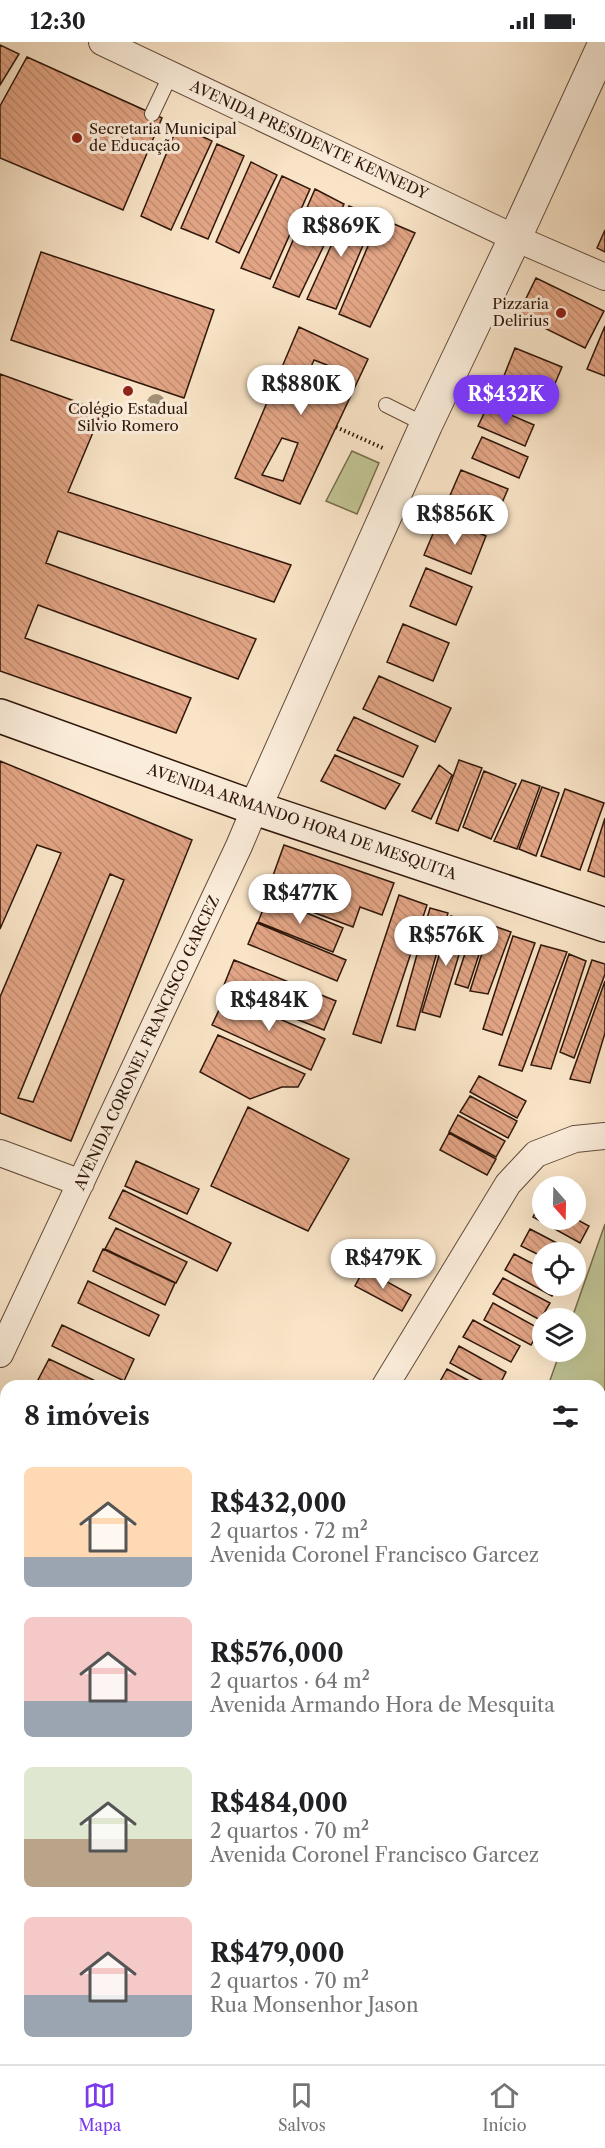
<!DOCTYPE html>
<html lang="pt">
<head>
<meta charset="utf-8">
<style>
  body { margin:0; font-family:"Libre Caslon Text",serif; background:#f2f2f2; color:#202124; height:100vh; display:flex; flex-direction:column; font-size:22px; white-space:nowrap }
  * { box-sizing:border-box; margin:0 }
  p { font-size:20px; color:#757577 }
  .icon { flex:none; width:33px; height:33px; fill:none; stroke:currentColor; stroke-width:2; stroke-linecap:round; stroke-linejoin:round }
  .map { position:relative; flex:1; overflow:hidden }
  .panel { position:absolute; left:0px; top:1338px; width:606px; height:684px; display:flex; flex-direction:column; background:#fff; border-radius:18px 18px 0 0; box-shadow:0 6px 24px #0002 }
  .panel>* { flex:none }
  .needle { width:39px; rotate:160deg }
  .fabs { position:absolute; left:532px; top:1134px; display:grid; gap:12px }
  .fabs a { display:grid; place-items:center; width:54px; height:54px; border-radius:50%; background:#fff; box-shadow:0 6px 24px #0002; font-size:30px }
  .price { position:absolute; translate:-50% -51px; padding:0 14px; border-radius:21px; background:#fff; color:#222; font-size:20px; line-height:39px; filter:drop-shadow(0 2px 3px #0008) }
  .price::after { content:''; position:absolute; left:50%; top:36px; width:18px; height:14px; margin-left:-9px; background:inherit; clip-path:polygon(0 0,100% 0,50% 100%) }
  .price.selected { background:#7c3aed; color:#fff }
  ul { padding:0; list-style:none }
  li { display:flex; align-items:center; gap:18px; height:150px; padding:0 24px }
  li span { display:grid; place-items:center; flex:none; width:168px; height:120px; border-radius:9px; color:#555 }
  li>.icon { margin-inline-start:auto }
  span .icon { width:72px; height:72px; fill:#fffc; stroke-width:1 }
  li b { font-size:26px }
  h2 { display:flex; justify-content:space-between; align-items:center; height:72px; padding:0 24px; font-size:26px }
  .status { display:flex; justify-content:space-between; align-items:center; height:42px; padding:0 30px; background:#fff; direction:ltr }
  .status svg { height:16px; fill:currentColor }
  .menu { display:flex; justify-content:space-around; align-items:center; height:84px; border-top:2px solid #e0e0e0; background:#fff; font-size:16px; color:#757577 }
  .menu a { display:grid; justify-items:center; gap:3px }
  .menu .selected { color:#7c3aed }
  .map>svg:first-child { display:block }
  .green { fill:#c1c393; stroke:#786d4e; stroke-width:1.5 }
  .building { fill:url(#building-back-hatch); stroke:#30170a; stroke-width:1.5; fill-rule:evenodd }
  .lines { fill:none; stroke-linecap:round; stroke-linejoin:round }
  .service-casing { stroke:#624a39; stroke-width:16 }
  .minor-casing { stroke:#624a39; stroke-width:28 }
  .tertiary-casing { stroke:#624a39; stroke-width:34 }
  .secondary-casing { stroke:#30170a; stroke-width:36 }
  .path { stroke:#30170a; stroke-width:4; stroke-dasharray:1.5 3; stroke-linecap:butt }
  .service { stroke:#fbeddb; stroke-width:14 }
  .minor { stroke:#fbeddb; stroke-width:26 }
  .tertiary { stroke:#fbeddb; stroke-width:32 }
  .secondary { stroke:#fbeddb; stroke-width:33 }
  .tree { fill:#a39076 }
  .poi-dot { fill:#8f2418; stroke:#fbeddb; stroke-width:2 }
  .labels { text-anchor:middle; stroke-width:6; stroke-linejoin:round; paint-order:stroke }
  .poi-label { font-size:15px; fill:#30170a; stroke:#fbeddb; text-anchor:start }
  .street-label { font-size:15px; fill:#30170a; stroke:#fbeddb }
</style>
</head>
<body>
<div class="status"><b>12:30</b><svg viewBox="0 0 49 12"><path d="M0 12V9h3v3zM5 12V6h3v6zM10 12V3h3v9zM15 12V0h3v12zM26 1h20v11H26zM47 4h2v5h-2z"/></svg></div>
<div class="map">
<svg width="605" height="2022" viewBox="0 0 605 2022">
  <defs>
    <pattern id="building-back-hatch" width="6" height="6" patternUnits="userSpaceOnUse" patternTransform="scale(1.5)"><rect width="6" height="6" fill="#e2a585"/><path d="M-1 5l2 2M0 0l6 6M5-1l2 2" fill="none" stroke="#c28d72"/></pattern>
  </defs>
  <rect width="100%" height="100%" fill="#f9e4c7"/>
  <filter id="stains"><feTurbulence type="fractalNoise" baseFrequency=".00333" numOctaves="4"/><feColorMatrix values="0 0 0 0 .2 0 0 0 0 .09 0 0 0 0 .02 0 0 0 .5 -.17"/></filter>
  <radialGradient id="worn" r=".72"><stop offset=".6" stop-color="#630" stop-opacity="0"/><stop offset="1" stop-color="#630" stop-opacity=".3"/></radialGradient>
  <path class="green" d="M 352,409 L 379,421 L 357,472 L 326,459 Z
    M 605,1182 L 605,1654 L 600,1657 L 600,1344 L 548,1344 L 560,1310 L 576,1310 L 576,1276 L 572,1276 Z"/>
  <path class="building" d="M 0,3 L 19,12 L 0,43 Z
    M 27,15 L 162,76 L 123,168 L 0,116 L 0,64 Z
    M 178,83 L 212,99 L 171,188 L 141,174 Z
    M 217,102 L 244,114 L 208,197 L 181,186 Z
    M 251,120 L 277,133 L 239,211 L 216,200 Z
    M 282,134 L 310,147 L 270,237 L 241,226 Z
    M 315,147 L 344,162 L 299,255 L 273,245 Z
    M 349,164 L 375,175 L 336,267 L 307,257 Z
    M 380,176 L 415,191 L 370,285 L 339,272 Z
    M 605,188 L 605,210 L 597,206 Z
    M 41,210 L 214,268 L 184,356 L 11,298 Z
    M 536,236 L 604,269 L 585,306 L 518,273 Z
    M 605,284 L 605,334 L 587,327 Z
    M 299,285 L 368,317 L 300,462 L 235,436 ZM 314,318 L 332,325 L 317,360 L 299,353 ZM 282,396 L 298,401 L 283,439 L 262,433 Z
    M 515,306 L 562,325 L 546,363 L 500,344 Z
    M 0,332 L 102,369 L 68,450 L 291,523 L 274,560 L 58,489 L 46,521 L 256,597 L 238,637 L 38,563 L 25,596 L 191,656 L 176,691 L 0,629 Z
    M 488,363 L 534,383 L 525,404 L 478,384 Z
    M 482,395 L 528,415 L 519,436 L 472,416 Z
    M 461,428 L 508,447 L 492,484 L 445,465 Z
    M 440,475 L 486,494 L 471,532 L 424,513 Z
    M 426,526 L 472,545 L 456,583 L 410,564 Z
    M 403,582 L 449,601 L 433,639 L 387,620 Z
    M 379,634 L 451,666 L 435,700 L 363,667 Z
    M 354,675 L 418,704 L 403,735 L 337,708 Z
    M 335,713 L 400,742 L 385,767 L 321,739 Z
    M 459,718 L 482,726 L 458,789 L 436,781 Z
    M 0,719 L 192,798 L 71,1099 L 0,1071 L 0,955 L 61,811 L 37,803 L 0,887 ZM 110,832 L 124,838 L 33,1060 L 18,1056 Z
    M 439,723 L 452,733 L 431,777 L 412,769 Z
    M 484,729 L 516,742 L 491,797 L 463,785 Z
    M 522,738 L 540,744 L 517,807 L 494,799 Z
    M 542,745 L 559,751 L 536,814 L 519,807 Z
    M 565,747 L 604,761 L 580,828 L 541,814 Z
    M 605,776 L 605,835 L 588,829 Z
    M 284,803 L 394,841 L 382,873 L 360,865 L 353,885 L 266,853 Z
    M 399,853 L 427,863 L 381,1001 L 353,992 Z
    M 268,855 L 343,886 L 333,910 L 258,880 Z
    M 430,866 L 448,871 L 415,988 L 397,984 Z
    M 451,874 L 469,880 L 440,975 L 422,970 Z
    M 476,878 L 489,882 L 468,946 L 455,942 Z
    M 257,881 L 346,918 L 337,939 L 248,902 Z
    M 491,883 L 511,890 L 488,952 L 470,949 Z
    M 513,894 L 535,901 L 502,993 L 483,987 Z
    M 541,903 L 567,910 L 522,1029 L 499,1023 Z
    M 569,912 L 586,919 L 551,1027 L 531,1023 Z
    M 234,918 L 336,959 L 324,988 L 222,948 Z
    M 592,918 L 605,922 L 605,932 L 574,1016 L 560,1010 Z
    M 605,939 L 605,991 L 590,1041 L 570,1037 Z
    M 226,953 L 325,997 L 311,1028 L 212,983 Z
    M 218,993 L 305,1032 L 298,1045 L 282,1045 L 250,1057 L 200,1030 Z
    M 479,1034 L 526,1059 L 517,1076 L 470,1050 Z
    M 470,1054 L 517,1079 L 508,1096 L 460,1070 Z
    M 248,1065 L 349,1117 L 308,1189 L 211,1144 Z
    M 458,1073 L 505,1099 L 496,1115 L 449,1090 Z
    M 449,1091 L 496,1117 L 487,1133 L 440,1108 Z
    M 136,1119 L 199,1147 L 187,1172 L 125,1144 Z
    M 123,1148 L 231,1201 L 217,1229 L 109,1176 Z
    M 542,1158 L 543,1178 L 576,1177 L 589,1184 L 580,1201 L 533,1175 Z
    M 116,1186 L 187,1220 L 176,1241 L 105,1207 Z
    M 530,1187 L 574,1210 L 543,1210 L 543,1215 L 521,1204 Z
    M 103,1207 L 175,1241 L 165,1263 L 93,1229 Z
    M 514,1212 L 543,1227 L 543,1244 L 558,1244 L 552,1254 L 505,1228 Z
    M 364,1227 L 411,1253 L 402,1269 L 355,1244 Z
    M 503,1236 L 550,1261 L 540,1278 L 493,1252 Z
    M 88,1239 L 159,1273 L 149,1294 L 78,1261 Z
    M 493,1261 L 540,1287 L 531,1303 L 484,1278 Z
    M 473,1278 L 520,1304 L 511,1320 L 463,1295 Z
    M 62,1283 L 134,1317 L 124,1339 L 52,1304 Z
    M 459,1304 L 506,1330 L 499,1344 L 492,1344 L 450,1321 Z
    M 49,1317 L 106,1344 L 50,1344 L 38,1338 Z
    M 447,1327 L 479,1344 L 438,1343 Z
    M 4,1392 L 6,1393 L 6,1419 L 0,1416 L 0,1401 Z
    M 0,1428 L 6,1431 L 6,1457 L 0,1454 Z
    M 0,1460 L 6,1463 L 6,1489 L 0,1486 Z
    M 0,1495 L 6,1498 L 6,1524 L 0,1522 Z
    M 0,1528 L 6,1531 L 6,1557 L 0,1554 Z
    M 0,1568 L 6,1571 L 6,1576 L 0,1588 Z
    M 6,1745 L 6,1767 L 0,1764 L 0,1756 Z
    M 0,1839 L 6,1842 L 6,1862 L 0,1859 Z
    M 0,1863 L 6,1866 L 6,1886 L 0,1883 Z
    M 0,1887 L 6,1890 L 6,1910 L 0,1906 Z
    M 0,1912 L 6,1915 L 6,1935 L 0,1932 Z
    M 600,1920 L 605,1922 L 605,1946 L 600,1944 Z
    M 600,1984 L 605,1986 L 605,2010 L 600,2008 Z
    M 75,2016 L 114,2016 L 124,2022 L 85,2022 Z"/>
  <g class="lines">
    <defs>
      <path id="service" d="M 152,72 L 171,32
        M 386,363 L 426,383"/>
      <path id="minor" d="M 102,0 L 515,196 L 605,235
        M 0,1111 L 81,1141
        M 0,1312 L 239,804 L 255,766
        M 385,1344 L 508,1142 L 536,1112 L 575,1097 L 605,1094
        M 600,1883 L 605,1886
        M 0,1994 L 6,1983
        M 335,2016 L 346,2022
        M 259,2022 L 263,2016"/>
      <path id="tertiary" d="M 255,766 L 426,383 L 515,196 L 605,0"/>
      <path id="secondary" d="M 0,674 L 255,766 L 605,883"/>
    </defs>
    <use href="#service" class="service-casing"/>
    <use href="#minor" class="minor-casing"/>
    <use href="#tertiary" class="tertiary-casing"/>
    <use href="#secondary" class="secondary-casing"/>
    <path class="path" d="M 336,385 L 385,407"/>
    <use href="#service" class="service"/>
    <use href="#minor" class="minor"/>
    <use href="#tertiary" class="tertiary"/>
    <use href="#secondary" class="secondary"/>
  </g>
  <circle class="tree" cx="156" cy="361" r="9"/>
  <g class="poi-dot">
    <circle cx="77" cy="96" r="6"/>
    <circle cx="561" cy="271" r="6"/>
    <circle cx="128" cy="349" r="6"/>
  </g>
  <g class="labels">
    <g class="poi-label">
      <text x="89" y="92">Secretaria Municipal<tspan x="89" dy="17">de Educação</tspan></text>
      <text x="549" y="267" text-anchor="end">Pizzaria<tspan x="549" dy="17">Delirius</tspan></text>
      <text x="128" y="372" text-anchor="middle">Colégio Estadual<tspan x="128" dy="17">Silvio Romero</tspan></text>
    </g>
    <g class="street-label">
      <text transform="translate(309 98) rotate(25)" y="5">AVENIDA PRESIDENTE KENNEDY</text>
      <text transform="translate(302 780) rotate(19)" y="5">AVENIDA ARMANDO HORA DE MESQUITA</text>
      <text transform="translate(147 1001) rotate(-65)" y="5">AVENIDA CORONEL FRANCISCO GARCEZ</text>
    </g>
  </g>
  <rect width="100%" height="100%" filter="url(#stains)"/>
  <rect width="100%" height="100%" fill="url(#worn)"/>
</svg>
<div class="fabs">
<a><svg class="needle" viewBox="-14 -14 28 28"><path d="M0-13l5 13h-10z" fill="#e53935"/><path d="M0 13l5-13h-10z" fill="#757577"/></svg></a>
<a><svg class="icon" aria-label="locate" viewBox="0 0 24 24"><circle cx="12" cy="12" r="6"/><path d="M12 2v4M12 18v4M2 12h4M18 12h4"/></svg></a>
<a><svg class="icon" aria-label="layers" viewBox="0 0 24 24"><path d="M12 4l9 5-9 5-9-5zM3 14l9 5 9-5"/></svg></a>
</div>
<b class="price" style="left:341px;top:216px">R$869K</b>
<b class="price" style="left:301px;top:374px">R$880K</b>
<b class="price selected" style="left:506px;top:384px">R$432K</b>
<b class="price" style="left:455px;top:504px">R$856K</b>
<b class="price" style="left:300px;top:883px">R$477K</b>
<b class="price" style="left:446px;top:925px">R$576K</b>
<b class="price" style="left:269px;top:990px">R$484K</b>
<b class="price" style="left:383px;top:1248px">R$479K</b>
<section class="panel">
<h2>8 imóveis<svg class="icon" aria-label="filters" viewBox="0 0 24 24"><path d="M4 7h16M4 17h16"/><circle cx="9" cy="7" r="2"/><circle cx="15" cy="17" r="2"/></svg></h2>
<ul>
<li><span style="background:linear-gradient(#ffd9b3 75%,#9aa5b1 0)"><svg class="icon" aria-label="home" viewBox="0 0 24 24"><path d="M3 11l9-7 9 7M6 9v11h12V9"/></svg></span><div><b>R$432,000</b><p>2 quartos · 72 m²</p><p>Avenida Coronel Francisco Garcez</p></div></li>
<li><span style="background:linear-gradient(#f6c9c9 70%,#9aa5b1 0)"><svg class="icon" aria-label="home" viewBox="0 0 24 24"><path d="M3 11l9-7 9 7M6 9v11h12V9"/></svg></span><div><b>R$576,000</b><p>2 quartos · 64 m²</p><p>Avenida Armando Hora de Mesquita</p></div></li>
<li><span style="background:linear-gradient(#dfe7d0 60%,#b9a48a 0)"><svg class="icon" aria-label="home" viewBox="0 0 24 24"><path d="M3 11l9-7 9 7M6 9v11h12V9"/></svg></span><div><b>R$484,000</b><p>2 quartos · 70 m²</p><p>Avenida Coronel Francisco Garcez</p></div></li>
<li><span style="background:linear-gradient(#f6c9c9 65%,#9aa5b1 0)"><svg class="icon" aria-label="home" viewBox="0 0 24 24"><path d="M3 11l9-7 9 7M6 9v11h12V9"/></svg></span><div><b>R$479,000</b><p>2 quartos · 70 m²</p><p>Rua Monsenhor Jason</p></div></li>
</ul>
</section>
</div>
<nav class="menu">
<a class="selected"><svg class="icon" aria-label="map" viewBox="0 0 24 24"><path d="M3 6l6-2 6 2 6-2v14l-6 2-6-2-6 2zM9 4v14M15 6v14"/></svg>Mapa</a>
<a><svg class="icon" aria-label="saved" viewBox="0 0 24 24"><path d="M7 4h10v16l-5-4-5 4z"/></svg>Salvos</a>
<a><svg class="icon" aria-label="home" viewBox="0 0 24 24"><path d="M3 11l9-7 9 7M6 9v11h12V9"/></svg>Início</a>
</nav>
</body>
</html>
